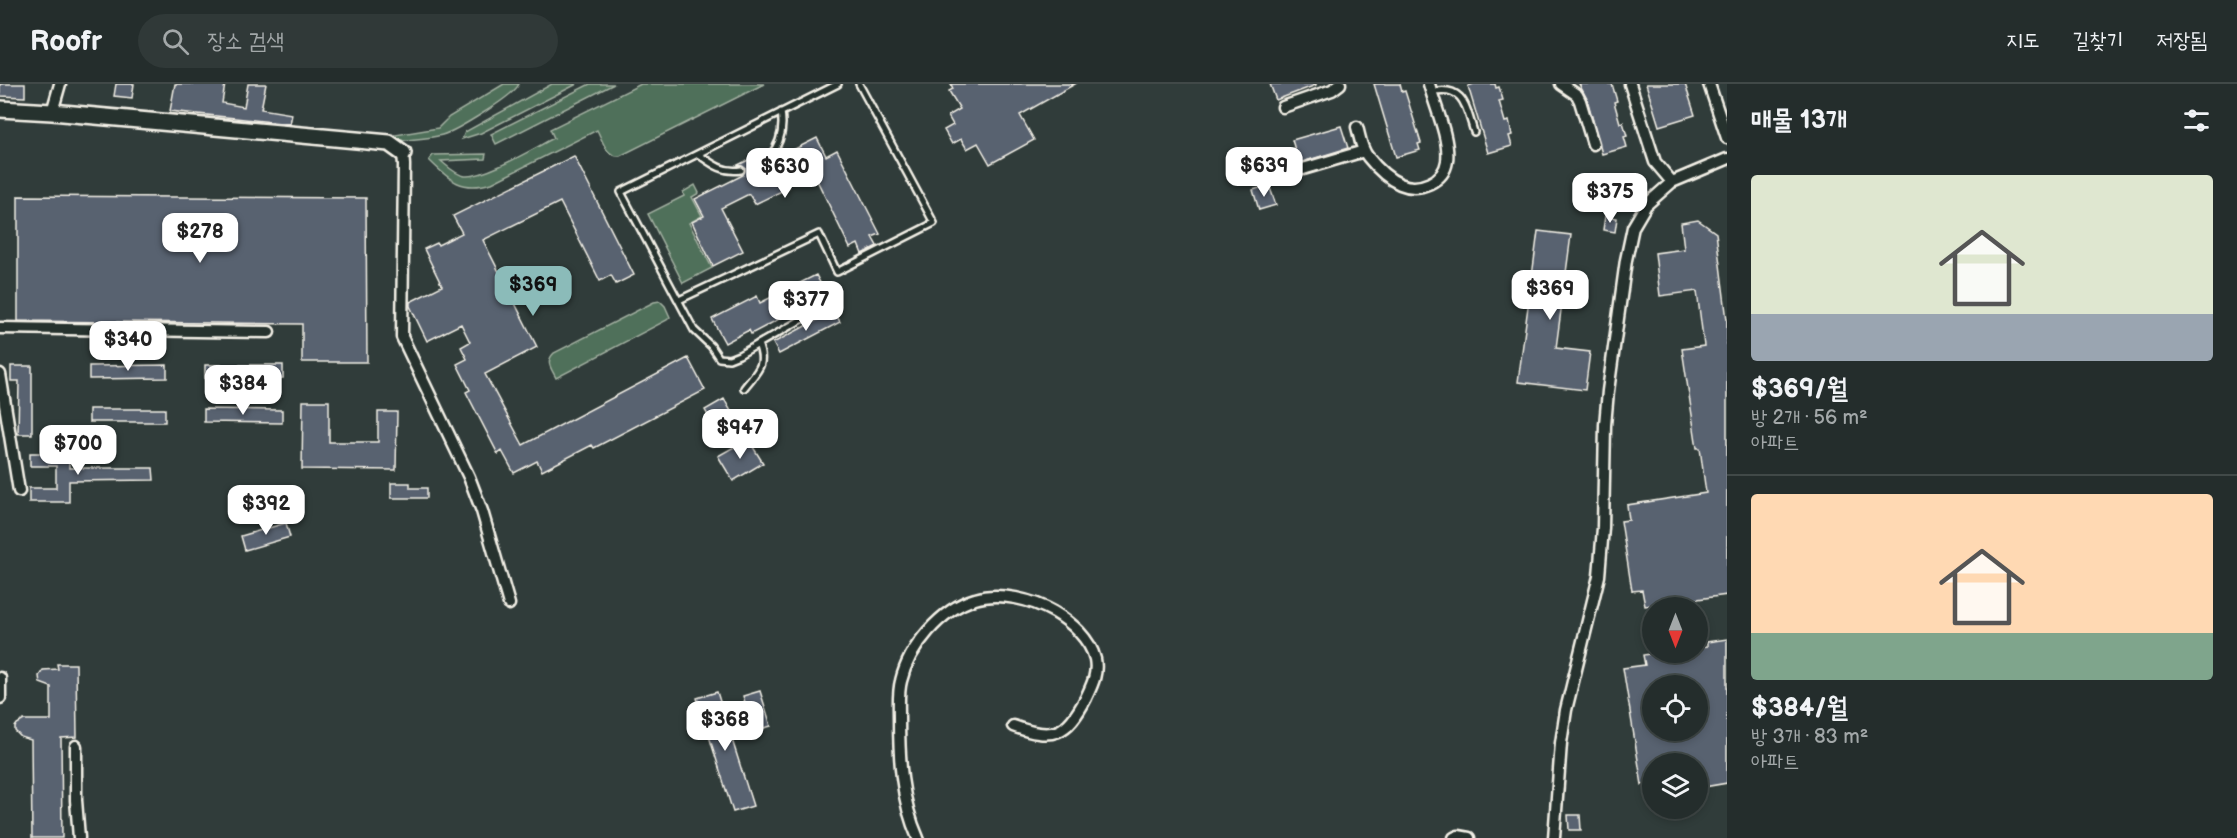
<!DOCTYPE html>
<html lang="ko">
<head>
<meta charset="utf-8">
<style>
  body { margin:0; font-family:"Balsamiq Sans","Poor Story",sans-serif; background:#303938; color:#f1f3f6; height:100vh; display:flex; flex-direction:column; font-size:22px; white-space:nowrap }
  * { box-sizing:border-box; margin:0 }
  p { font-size:20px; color:#a3a8a9 }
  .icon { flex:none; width:33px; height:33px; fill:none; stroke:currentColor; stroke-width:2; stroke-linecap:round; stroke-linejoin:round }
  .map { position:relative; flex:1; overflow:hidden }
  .side { display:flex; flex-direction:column; background:#242d2c; width:510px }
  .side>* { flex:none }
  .needle { width:39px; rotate:180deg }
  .fabs { position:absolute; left:1642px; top:513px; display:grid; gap:12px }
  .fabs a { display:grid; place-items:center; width:66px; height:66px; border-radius:50%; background:#242d2c; box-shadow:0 3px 9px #0003,0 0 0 2px #414948; font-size:30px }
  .price { position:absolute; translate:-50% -51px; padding:0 14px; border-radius:12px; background:#fff; color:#222; font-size:20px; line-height:39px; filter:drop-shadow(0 2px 3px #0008) }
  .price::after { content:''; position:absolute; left:50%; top:36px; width:18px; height:14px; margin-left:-9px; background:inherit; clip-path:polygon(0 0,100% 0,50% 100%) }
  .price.current { background:#8bbbb9; color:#111 }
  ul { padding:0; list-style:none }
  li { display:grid; align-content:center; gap:12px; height:318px; padding:0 24px }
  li+li { border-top:2px solid #414948 }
  li span { display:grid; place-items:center; height:186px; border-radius:6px; color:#555 }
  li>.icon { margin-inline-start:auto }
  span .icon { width:108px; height:108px; fill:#fffc; stroke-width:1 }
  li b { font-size:26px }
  h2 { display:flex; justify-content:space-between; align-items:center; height:72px; padding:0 24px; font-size:26px }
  header { display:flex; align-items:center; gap:36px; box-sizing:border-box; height:84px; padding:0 30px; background:#242d2c; border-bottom:2px solid #414948 }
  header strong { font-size:28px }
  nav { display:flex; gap:33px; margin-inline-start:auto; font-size:21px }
  .search { width:420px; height:54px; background:#303938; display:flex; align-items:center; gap:15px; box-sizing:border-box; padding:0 21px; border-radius:33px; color:#a3a8a9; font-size:22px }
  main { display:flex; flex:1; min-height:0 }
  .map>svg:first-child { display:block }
  .green { fill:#50705a; stroke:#a2b0a1; stroke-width:1.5 }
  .building { fill:#596270; stroke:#f4f1e8; stroke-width:1.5; fill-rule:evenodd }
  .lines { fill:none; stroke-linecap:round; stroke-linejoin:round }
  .lane-casing { stroke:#f4f1e8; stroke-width:10 }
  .street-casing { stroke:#f4f1e8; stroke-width:15 }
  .secondary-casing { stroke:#f4f1e8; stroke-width:20 }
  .lane { stroke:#26332d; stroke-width:5 }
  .street { stroke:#26332d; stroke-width:10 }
  .secondary { stroke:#26332d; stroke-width:15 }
</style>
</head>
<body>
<header>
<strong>Roofr</strong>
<div class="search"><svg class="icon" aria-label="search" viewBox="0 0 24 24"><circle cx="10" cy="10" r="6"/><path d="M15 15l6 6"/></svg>장소 검색</div>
<nav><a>지도</a><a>길찾기</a><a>저장됨</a></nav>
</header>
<main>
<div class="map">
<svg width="1727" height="754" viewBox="0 0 1727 754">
  <rect width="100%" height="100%" fill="#303c3a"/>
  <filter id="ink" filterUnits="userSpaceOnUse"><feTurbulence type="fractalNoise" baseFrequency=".0167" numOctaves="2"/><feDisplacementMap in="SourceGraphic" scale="12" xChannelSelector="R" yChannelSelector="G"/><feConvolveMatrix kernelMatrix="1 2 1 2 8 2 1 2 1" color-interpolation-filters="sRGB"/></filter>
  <g filter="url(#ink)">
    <path class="green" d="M 504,0 L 519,0 C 514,12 456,47 442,51 C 428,55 412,55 396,57 L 395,51 L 438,44 L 449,33 Z
      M 552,0 L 577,0 L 481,49 L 462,55 L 465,48 Z
      M 590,0 L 614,0 L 496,60 L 491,50 Z
      M 641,0 L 764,0 L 620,72 C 606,73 603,57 597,46 L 492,99 C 462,108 450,97 429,76 L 433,71 L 486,70 L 485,75 L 441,77 C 447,82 456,91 465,92 C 485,94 534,64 554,54 L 550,45 Z
      M 695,101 L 699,109 L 692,113 L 702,132 L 689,139 L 712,184 L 683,199 L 648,130 L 684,112 L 683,108 Z
      M 660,217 L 665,222 L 670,233 L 667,236 L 556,294 C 551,284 545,278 554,269 L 654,218 Z"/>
    <path class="building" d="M 0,0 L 25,0 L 25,13 L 0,12 Z
      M 116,0 L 134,0 L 132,14 L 114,12 Z
      M 175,0 L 225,0 L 222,19 L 244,23 L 248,0 L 266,0 L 261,25 L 292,30 L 290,40 L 170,27 Z
      M 951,0 L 1075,0 L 1020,31 L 1034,56 L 990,80 L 978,59 L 967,65 L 961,55 L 952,60 L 944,46 L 953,41 L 948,32 L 960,25 L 949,7 L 953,5 Z
      M 1270,0 L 1316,0 L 1316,1 L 1276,16 Z
      M 1374,0 L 1400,0 L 1402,8 L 1405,7 L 1421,59 L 1418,60 L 1420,66 L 1396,73 Z
      M 1474,0 L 1495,0 L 1496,4 L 1499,3 L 1503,16 L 1499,17 L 1505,38 L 1509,37 L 1512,51 L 1509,52 L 1512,62 L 1488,69 L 1468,2 Z
      M 1579,0 L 1612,0 L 1617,17 L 1614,18 L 1620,39 L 1623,38 L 1627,52 L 1624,53 L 1627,63 L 1602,70 L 1587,15 Z
      M 1646,0 L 1685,0 L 1695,31 L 1659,42 Z
      M 1341,42 L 1348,64 L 1299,79 L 1292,56 Z
      M 817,54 L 826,72 L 837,66 L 880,150 L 872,153 L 877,162 L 862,170 L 858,160 L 850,164 L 809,80 L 783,93 L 788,104 L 755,120 L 749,110 L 721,124 L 743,167 L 713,182 L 692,138 L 704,132 L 695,115 L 743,91 L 745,84 L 738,81 L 767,67 L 766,74 L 771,77 Z
      M 574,72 L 634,191 L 616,200 L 611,191 L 600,197 L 560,118 L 483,156 L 537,263 L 485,290 L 523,361 L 688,274 L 705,306 L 594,364 L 592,361 L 542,387 L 537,377 L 514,389 L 502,367 L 498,370 L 466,308 L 470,306 L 457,280 L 467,275 L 461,263 L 470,258 L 461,240 L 427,257 L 410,222 L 410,218 L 442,202 L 424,165 L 437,159 L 438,161 L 462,149 L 453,132 Z
      M 1269,101 L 1276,121 L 1259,126 L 1253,106 Z
      M 18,112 L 366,114 L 367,278 L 302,278 L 302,240 L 18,237 Z
      M 1605,132 L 1617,134 L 1615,148 L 1603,146 Z
      M 1698,136 L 1716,149 L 1727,236 L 1727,511 L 1645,522 L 1642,506 L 1632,507 L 1621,437 L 1629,436 L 1627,421 L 1706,409 L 1700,364 L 1697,364 L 1682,265 L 1704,262 L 1697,207 L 1660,212 L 1655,169 L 1684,165 L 1681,139 Z
      M 1538,147 L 1571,151 L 1556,264 L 1590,268 L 1585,306 L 1518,298 Z
      M 816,191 L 826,210 L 751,250 L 749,246 L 725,259 L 712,235 L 757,212 L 760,219 Z
      M 834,227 L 840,238 L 779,270 L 773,259 Z
      M 167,281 L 167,294 L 89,295 L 89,282 Z
      M 205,281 L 283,281 L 283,294 L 205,295 Z
      M 11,282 L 32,282 L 32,350 L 18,350 L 19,297 L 11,297 Z
      M 724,315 L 732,329 L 713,340 L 705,326 Z
      M 303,317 L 329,317 L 329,358 L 378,358 L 378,328 L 397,328 L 396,386 L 302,385 Z
      M 89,325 L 165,325 L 165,338 L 89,338 Z
      M 204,325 L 282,326 L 282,339 L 204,338 Z
      M 748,355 L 763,379 L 733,397 L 718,372 Z
      M 30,369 L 69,369 L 69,384 L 153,384 L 154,396 L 69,397 L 69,418 L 29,418 L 29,404 L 56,404 L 56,382 L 30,382 Z
      M 391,399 L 410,399 L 410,404 L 427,404 L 427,414 L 391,414 Z
      M 286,439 L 290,453 L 245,466 L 241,452 Z
      M 1727,555 L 1727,699 L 1698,704 L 1698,680 L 1653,680 L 1653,699 L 1642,701 L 1623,584 L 1645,581 L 1643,571 L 1662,568 L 1698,568 L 1698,563 L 1707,562 L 1707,558 ZM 1653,602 L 1698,602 L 1698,646 L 1653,646 Z
      M 57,580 L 76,580 L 77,653 L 61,654 L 62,754 L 32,754 L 31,656 L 21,653 L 15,647 L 15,643 L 17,640 L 24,636 L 51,636 L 51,603 L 40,599 L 39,592 L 43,586 L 58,585 Z
      M 760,607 L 771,642 L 754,647 L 743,612 Z
      M 717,608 L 753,722 L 733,728 L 697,614 Z
      M 1568,731 L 1580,731 L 1581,746 L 1569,746 Z"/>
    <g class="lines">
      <defs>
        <path id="lane" d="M 1431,8 C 1464,0 1466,23 1474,48
          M 698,70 C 712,80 723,89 741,86
          M 770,72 C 781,59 784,45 781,28
          M 679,216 L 819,150 L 837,188 L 934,139 L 859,0
          M 827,221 L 739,271 L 729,275 L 719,274 L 711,262 L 694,246 L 621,108 L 838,0
          M 744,304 C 757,287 767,282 758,260"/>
        <path id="street" d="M 1561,0 L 1577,11 L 1580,17 L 1593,60
          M 1630,0 L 1655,78 L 1672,98
          M 1709,0 L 1727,54
          M 1283,23 L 1332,6 L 1340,0
          M 52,28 L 60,0
          M 1357,43 C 1360,53 1361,65 1368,73 C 1376,83 1388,95 1400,100 C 1419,108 1444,98 1447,77 C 1450,55 1435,22 1429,0
          M 403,69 L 404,81 L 402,253 L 469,393 L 482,427 L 509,520
          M 1303,85 L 1364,67
          M 0,244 L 269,248
          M 0,290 L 19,407
          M 0,594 L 0,614
          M 76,662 L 76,716 L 79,754
          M 918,754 C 901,716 899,674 899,633 C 899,621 898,608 901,597 C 909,563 941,525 975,515 C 999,507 1033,516 1054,528 C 1071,538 1090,555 1095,575 C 1098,590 1092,601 1086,614 C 1067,651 1053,657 1013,642
          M 1454,754 L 1458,752 L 1469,754
          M 1554,754 L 1561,659 L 1566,626 L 1599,492 L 1603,444 L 1605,341 L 1608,307 L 1626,176 L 1633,143 L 1646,121 L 1672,98 L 1727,75"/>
        <path id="secondary" d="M 0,25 L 52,28 L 389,59 L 403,69"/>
      </defs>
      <use href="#lane" class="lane-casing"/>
      <use href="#street" class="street-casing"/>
      <use href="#secondary" class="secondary-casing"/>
      <use href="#lane" class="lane"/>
      <use href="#street" class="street"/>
      <use href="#secondary" class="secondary"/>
    </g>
  </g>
</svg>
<div class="fabs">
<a><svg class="needle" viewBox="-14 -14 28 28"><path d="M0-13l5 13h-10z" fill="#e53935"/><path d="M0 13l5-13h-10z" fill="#a3a8a9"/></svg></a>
<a><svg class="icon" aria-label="locate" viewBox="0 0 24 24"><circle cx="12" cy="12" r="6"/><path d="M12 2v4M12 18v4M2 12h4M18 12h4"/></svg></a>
<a><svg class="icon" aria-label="layers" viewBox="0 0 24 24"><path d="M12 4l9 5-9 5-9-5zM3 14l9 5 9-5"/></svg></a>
</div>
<b class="price" style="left:1264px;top:114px">$639</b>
<b class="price" style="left:785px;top:115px">$630</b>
<b class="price" style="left:1610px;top:140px">$375</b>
<b class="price" style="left:200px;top:180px">$278</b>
<b class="price current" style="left:533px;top:233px">$369</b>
<b class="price" style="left:1550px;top:237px">$369</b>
<b class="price" style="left:806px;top:248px">$377</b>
<b class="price" style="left:128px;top:288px">$340</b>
<b class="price" style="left:243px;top:332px">$384</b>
<b class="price" style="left:740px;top:376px">$947</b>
<b class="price" style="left:78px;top:392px">$700</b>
<b class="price" style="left:266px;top:452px">$392</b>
<b class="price" style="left:725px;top:668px">$368</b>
</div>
<section class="side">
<h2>매물 13개<svg class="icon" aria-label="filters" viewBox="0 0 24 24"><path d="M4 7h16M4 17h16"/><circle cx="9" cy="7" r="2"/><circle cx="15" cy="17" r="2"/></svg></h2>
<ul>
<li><span style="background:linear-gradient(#dfe7d0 75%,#9aa5b1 0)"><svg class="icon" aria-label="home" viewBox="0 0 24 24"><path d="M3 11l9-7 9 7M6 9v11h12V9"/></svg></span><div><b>$369/월</b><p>방 2개 · 56 m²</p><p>아파트</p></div></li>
<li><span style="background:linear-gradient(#ffd9b3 75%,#7fa58c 0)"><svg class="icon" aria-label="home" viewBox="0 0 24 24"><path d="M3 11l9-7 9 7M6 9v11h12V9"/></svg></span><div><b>$384/월</b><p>방 3개 · 83 m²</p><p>아파트</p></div></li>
</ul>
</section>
</main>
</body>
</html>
